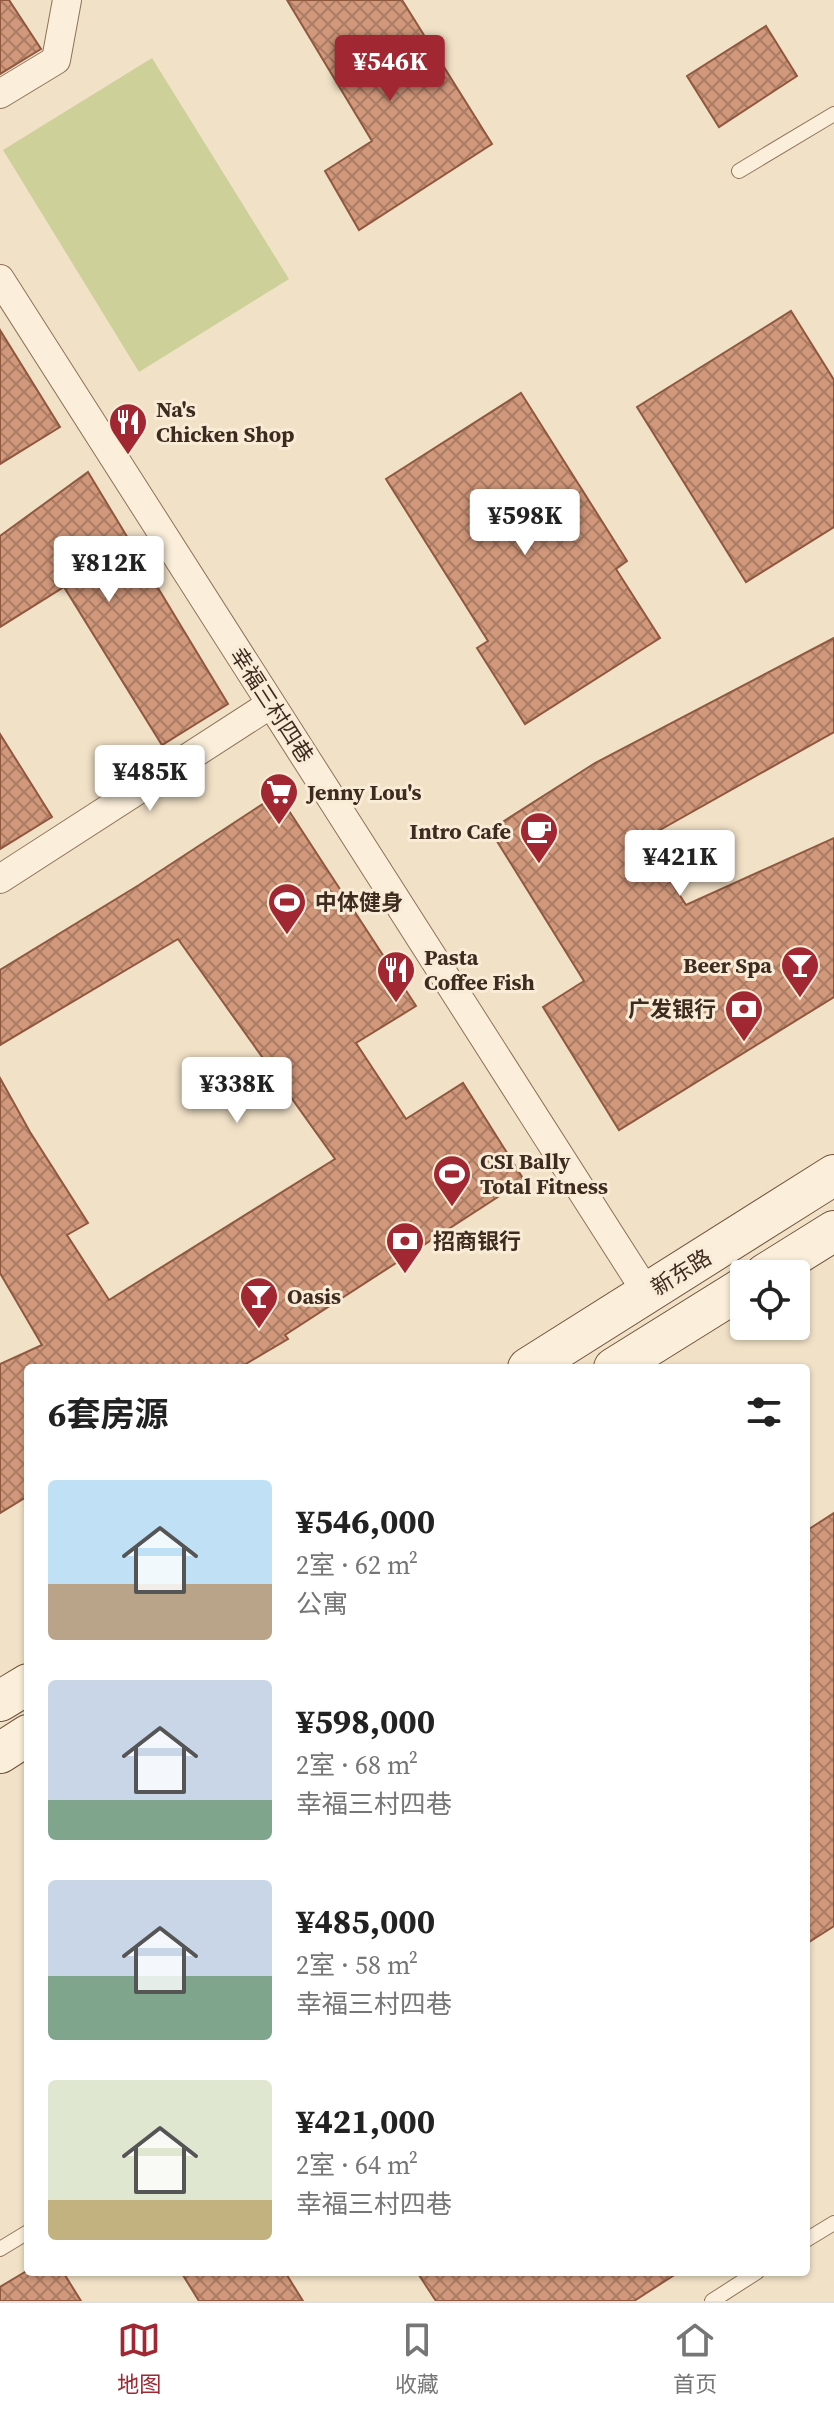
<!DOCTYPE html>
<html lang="zh">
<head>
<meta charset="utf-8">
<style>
  body { margin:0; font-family:"Source Serif 4","Noto Sans SC",serif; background:#f6f6f6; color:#222; height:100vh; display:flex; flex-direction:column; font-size:30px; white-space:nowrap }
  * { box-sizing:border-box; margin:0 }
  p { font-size:26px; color:#767676 }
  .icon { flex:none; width:44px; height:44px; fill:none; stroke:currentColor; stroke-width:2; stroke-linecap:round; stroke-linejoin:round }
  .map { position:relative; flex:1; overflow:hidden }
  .drawer { position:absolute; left:24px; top:1364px; width:786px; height:912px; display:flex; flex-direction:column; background:#fff; border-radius:8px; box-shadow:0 2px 6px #0004 }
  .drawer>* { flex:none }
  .controls { position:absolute; left:730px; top:1260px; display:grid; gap:16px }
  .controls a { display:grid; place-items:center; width:80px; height:80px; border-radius:8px; background:#fff; box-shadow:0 2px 6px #0004; font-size:40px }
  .price { position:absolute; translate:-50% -68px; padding:0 18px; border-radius:8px; background:#fff; color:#222; font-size:26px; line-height:52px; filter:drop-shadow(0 2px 4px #0008) }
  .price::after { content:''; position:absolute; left:50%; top:48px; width:24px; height:18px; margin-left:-12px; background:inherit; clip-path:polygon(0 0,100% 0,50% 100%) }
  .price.selected { background:#a12732; color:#fff }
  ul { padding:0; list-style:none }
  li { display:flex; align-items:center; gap:24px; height:200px; padding:0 24px }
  li span { display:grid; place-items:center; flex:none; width:224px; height:160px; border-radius:8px; color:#555 }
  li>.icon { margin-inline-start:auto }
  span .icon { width:96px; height:96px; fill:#fffc; stroke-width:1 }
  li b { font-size:34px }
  h2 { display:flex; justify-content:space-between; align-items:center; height:96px; padding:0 24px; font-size:34px }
  .tabs { display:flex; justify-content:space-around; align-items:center; height:112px; border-top:2px solid #e0e0e0; background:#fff; font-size:22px; color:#767676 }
  .tabs a { display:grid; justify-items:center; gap:4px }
  .tabs .selected { color:#a12732 }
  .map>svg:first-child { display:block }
  .park { fill:#ced09a }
  .building { fill:url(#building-cross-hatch); stroke:#8f583f; stroke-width:2 }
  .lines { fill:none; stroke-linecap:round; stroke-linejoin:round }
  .lane-casing { stroke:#8e725b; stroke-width:16 }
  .street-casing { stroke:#8e725b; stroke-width:30 }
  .secondary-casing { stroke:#70533e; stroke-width:42 }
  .lane { stroke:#fbefdb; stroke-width:14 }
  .street { stroke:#fbefdb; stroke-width:28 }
  .secondary { stroke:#fbefdb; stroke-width:40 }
  .labels { text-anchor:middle; stroke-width:6; stroke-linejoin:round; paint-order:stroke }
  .poi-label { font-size:22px; font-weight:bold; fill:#3e2b1f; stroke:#f8ecd7; text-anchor:start }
  .street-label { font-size:22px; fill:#3e2b1f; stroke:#f8ecd7 }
</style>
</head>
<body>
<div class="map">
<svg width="834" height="2301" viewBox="0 0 834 2301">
  <defs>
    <pattern id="building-cross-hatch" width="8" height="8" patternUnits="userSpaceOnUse" patternTransform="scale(2)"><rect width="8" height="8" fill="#d1987b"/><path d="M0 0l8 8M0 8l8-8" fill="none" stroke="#ab7c64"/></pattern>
  </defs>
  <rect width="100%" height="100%" fill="#f1e1c7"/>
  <path class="park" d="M 152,58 L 289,279 L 139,372 L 3,150 Z"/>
  <path class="building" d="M 0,0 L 9,0 L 41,49 L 0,74 Z
    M 287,0 L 402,0 L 492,144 L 359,230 L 325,171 L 372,141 Z
    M 766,26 L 797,76 L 719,127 L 687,76 Z
    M 791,311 L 834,380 L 834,527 L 746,582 L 637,407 Z
    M 0,330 L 60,427 L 0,464 Z
    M 521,393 L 627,561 L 616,569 L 660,638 L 525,724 L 477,648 L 488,641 L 386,479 Z
    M 88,472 L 228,704 L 162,745 L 64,587 L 0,627 L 0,536 Z
    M 834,638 L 834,732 L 644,839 L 686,905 L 834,838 L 834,997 L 619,1130 L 543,1007 L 584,981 L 490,830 L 595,763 Z
    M 0,734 L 52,817 L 0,849 Z
    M 278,794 L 416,1006 L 356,1043 L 406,1119 L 463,1083 L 524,1180 L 285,1335 L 288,1339 L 239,1368 L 28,1368 L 28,1496 L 0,1513 L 0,1364 L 42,1345 L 0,1273 L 0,1078 L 30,1132 L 88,1223 L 67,1235 L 109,1300 L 335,1159 L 178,939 L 0,1045 L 0,970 L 139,885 Z
    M 834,1513 L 834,1926 L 806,1944 L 806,1531 Z
    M 25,2272 L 63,2272 L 81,2301 L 0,2301 L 0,2287 Z
    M 181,2272 L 285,2272 L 303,2301 L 199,2301 Z
    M 417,2272 L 679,2272 L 634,2301 L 436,2301 Z"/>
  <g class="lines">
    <defs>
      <path id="lane" d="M 739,171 L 834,114
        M 806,2240 L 834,2223
        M 0,2249 L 28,2232
        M 712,2301 L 757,2272"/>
      <path id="street" d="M 0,94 L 56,60 L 67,0
        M 0,279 L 647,1293
        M 0,879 L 271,704"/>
      <path id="secondary" d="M 765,1274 L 834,1231
        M 528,1368 L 834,1175
        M 614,1368 L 744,1287
        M 0,1701 L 28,1684
        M 0,1753 L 28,1735"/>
    </defs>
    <use href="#lane" class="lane-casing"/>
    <use href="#street" class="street-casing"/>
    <use href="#secondary" class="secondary-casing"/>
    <use href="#lane" class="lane"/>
    <use href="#street" class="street"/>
    <use href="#secondary" class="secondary"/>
  </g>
  <defs>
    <symbol id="restaurant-pin" viewBox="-11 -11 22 30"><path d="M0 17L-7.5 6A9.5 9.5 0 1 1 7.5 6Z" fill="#a12732" stroke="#f8ecd7"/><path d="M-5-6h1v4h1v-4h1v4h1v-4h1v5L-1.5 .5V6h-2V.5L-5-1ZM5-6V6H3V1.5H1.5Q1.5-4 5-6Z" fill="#fff"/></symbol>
    <symbol id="supermarket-pin" viewBox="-11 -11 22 30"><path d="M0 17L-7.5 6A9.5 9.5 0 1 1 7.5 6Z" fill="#a12732" stroke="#f8ecd7"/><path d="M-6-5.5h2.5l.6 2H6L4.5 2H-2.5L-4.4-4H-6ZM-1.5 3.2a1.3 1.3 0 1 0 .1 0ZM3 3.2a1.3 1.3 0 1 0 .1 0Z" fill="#fff"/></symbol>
    <symbol id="cafe-pin" viewBox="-11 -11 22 30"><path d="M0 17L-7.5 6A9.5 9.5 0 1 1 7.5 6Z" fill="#a12732" stroke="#f8ecd7"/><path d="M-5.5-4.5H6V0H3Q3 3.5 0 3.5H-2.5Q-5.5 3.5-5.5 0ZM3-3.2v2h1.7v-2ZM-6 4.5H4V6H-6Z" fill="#fff"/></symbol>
    <symbol id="stadium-pin" viewBox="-11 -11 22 30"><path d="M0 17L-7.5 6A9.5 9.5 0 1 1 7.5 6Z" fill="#a12732" stroke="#f8ecd7"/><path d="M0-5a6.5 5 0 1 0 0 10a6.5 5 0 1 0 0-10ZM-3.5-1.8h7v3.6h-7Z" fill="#fff"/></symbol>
    <symbol id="bar-pin" viewBox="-11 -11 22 30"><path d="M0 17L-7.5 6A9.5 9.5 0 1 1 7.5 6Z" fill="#a12732" stroke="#f8ecd7"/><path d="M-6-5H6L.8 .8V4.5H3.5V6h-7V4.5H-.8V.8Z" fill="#fff"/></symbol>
    <symbol id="bank-pin" viewBox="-11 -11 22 30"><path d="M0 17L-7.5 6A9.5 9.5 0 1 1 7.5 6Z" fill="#a12732" stroke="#f8ecd7"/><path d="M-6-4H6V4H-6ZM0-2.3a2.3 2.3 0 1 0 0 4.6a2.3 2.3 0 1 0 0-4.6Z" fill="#fff"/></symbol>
  </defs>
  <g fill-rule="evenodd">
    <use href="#restaurant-pin" x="106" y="400" width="44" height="60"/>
    <use href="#supermarket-pin" x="257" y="770" width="44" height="60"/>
    <use href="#cafe-pin" x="517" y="809" width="44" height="60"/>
    <use href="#stadium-pin" x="265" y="880" width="44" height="60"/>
    <use href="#bar-pin" x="778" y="943" width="44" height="60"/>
    <use href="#restaurant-pin" x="374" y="948" width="44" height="60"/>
    <use href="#bank-pin" x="722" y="987" width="44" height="60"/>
    <use href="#stadium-pin" x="430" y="1152" width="44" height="60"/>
    <use href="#bank-pin" x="383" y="1219" width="44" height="60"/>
    <use href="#bar-pin" x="237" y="1274" width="44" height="60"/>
  </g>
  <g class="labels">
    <g class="poi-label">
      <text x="156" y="417">Na's<tspan x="156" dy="25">Chicken Shop</tspan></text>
      <text x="307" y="800">Jenny Lou's</text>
      <text x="511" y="839" text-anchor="end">Intro Cafe</text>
      <text x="315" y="910">中体健身</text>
      <text x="424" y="965">Pasta<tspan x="424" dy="25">Coffee Fish</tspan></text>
      <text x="772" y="973" text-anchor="end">Beer Spa</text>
      <text x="716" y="1017" text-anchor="end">广发银行</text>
      <text x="480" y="1169">CSI Bally<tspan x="480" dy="25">Total Fitness</tspan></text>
      <text x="433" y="1249">招商银行</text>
      <text x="287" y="1304">Oasis</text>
    </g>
    <g class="street-label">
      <text transform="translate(272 705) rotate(57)" y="8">幸福三村四巷</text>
      <text transform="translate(681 1272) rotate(-32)" y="8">新东路</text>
    </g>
  </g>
</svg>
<div class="controls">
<a><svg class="icon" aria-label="locate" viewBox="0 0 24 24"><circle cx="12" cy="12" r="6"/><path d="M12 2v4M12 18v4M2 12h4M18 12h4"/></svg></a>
</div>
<b class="price selected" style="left:390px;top:103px">¥546K</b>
<b class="price" style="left:525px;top:557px">¥598K</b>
<b class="price" style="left:109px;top:604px">¥812K</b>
<b class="price" style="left:150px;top:813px">¥485K</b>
<b class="price" style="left:680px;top:898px">¥421K</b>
<b class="price" style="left:237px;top:1125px">¥338K</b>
<section class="drawer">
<h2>6套房源<svg class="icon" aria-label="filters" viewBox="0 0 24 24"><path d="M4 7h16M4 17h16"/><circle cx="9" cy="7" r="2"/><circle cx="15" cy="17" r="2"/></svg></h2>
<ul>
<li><span style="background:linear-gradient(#bfe0f5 65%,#b9a48a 0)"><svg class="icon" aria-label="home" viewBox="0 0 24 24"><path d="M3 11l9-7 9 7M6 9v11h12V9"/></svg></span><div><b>¥546,000</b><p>2室 · 62 m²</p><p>公寓</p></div></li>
<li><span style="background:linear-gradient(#c9d6e8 75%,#7fa58c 0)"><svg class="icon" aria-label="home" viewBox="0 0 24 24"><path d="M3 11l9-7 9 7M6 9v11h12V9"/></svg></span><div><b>¥598,000</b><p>2室 · 68 m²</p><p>幸福三村四巷</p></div></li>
<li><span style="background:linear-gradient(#c9d6e8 60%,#7fa58c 0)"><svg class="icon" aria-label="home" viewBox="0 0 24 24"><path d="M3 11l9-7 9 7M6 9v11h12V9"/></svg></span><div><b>¥485,000</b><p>2室 · 58 m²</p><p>幸福三村四巷</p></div></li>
<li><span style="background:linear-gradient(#dfe7d0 75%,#c2b280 0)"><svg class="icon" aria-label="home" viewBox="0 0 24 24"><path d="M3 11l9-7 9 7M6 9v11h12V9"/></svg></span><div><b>¥421,000</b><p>2室 · 64 m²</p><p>幸福三村四巷</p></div></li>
</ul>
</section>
</div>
<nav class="tabs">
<a class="selected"><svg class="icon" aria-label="map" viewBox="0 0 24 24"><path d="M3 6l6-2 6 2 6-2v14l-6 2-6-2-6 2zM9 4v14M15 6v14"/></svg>地图</a>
<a><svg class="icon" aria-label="saved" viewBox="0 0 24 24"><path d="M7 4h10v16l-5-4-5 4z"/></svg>收藏</a>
<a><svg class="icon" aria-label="home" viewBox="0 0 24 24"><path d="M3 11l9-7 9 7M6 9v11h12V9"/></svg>首页</a>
</nav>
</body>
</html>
